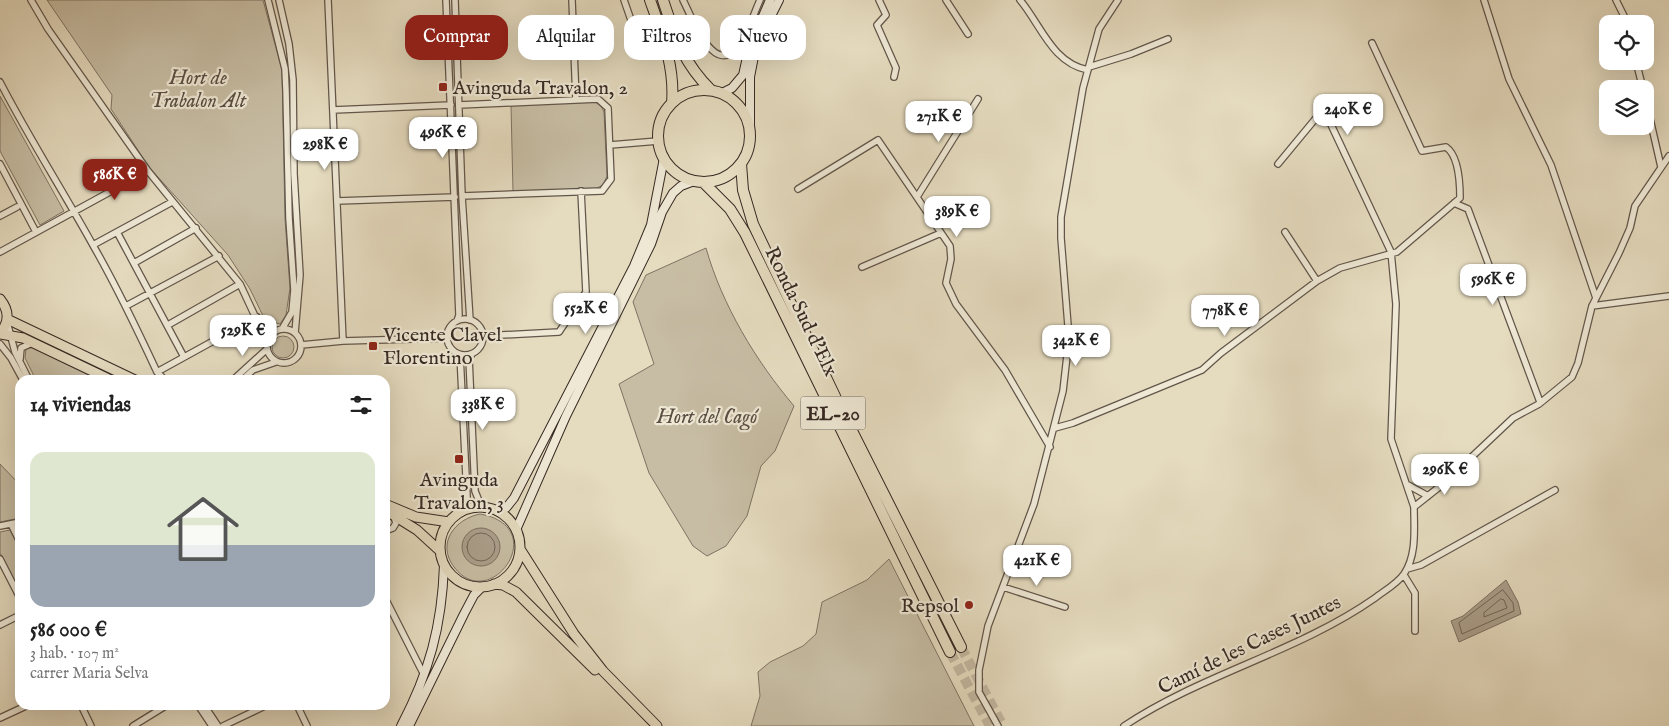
<!DOCTYPE html>
<html lang="es">
<head>
<meta charset="utf-8">
<style>
  body { margin:0; font-family:"IM FELL English",serif; background:#f2f2f2; color:#222; height:100vh; display:flex; flex-direction:column; font-size:19px; white-space:nowrap }
  * { box-sizing:border-box; margin:0 }
  p { font-size:16px; color:#767676 }
  .icon { flex:none; width:28px; height:28px; fill:none; stroke:currentColor; stroke-width:2; stroke-linecap:round; stroke-linejoin:round }
  .map { position:relative; flex:1; overflow:hidden }
  .side { position:absolute; left:15px; top:375px; width:375px; height:335px; display:flex; flex-direction:column; background:#fff; border-radius:15px; box-shadow:0 5px 20px #0002 }
  .side>* { flex:none }
  .hud { position:absolute; left:405px; top:15px; width:475px; height:45px; display:flex; gap:10px }
  .controls { position:absolute; left:1599px; top:15px; display:grid; gap:10px }
  .controls a { display:grid; place-items:center; width:55px; height:55px; border-radius:10px; background:#fff; box-shadow:0 5px 20px #0002; font-size:25px }
  .price { position:absolute; translate:-50% -42px; padding:0 11px; border-radius:10px; background:#fff; color:#222; font-size:16px; line-height:32px; filter:drop-shadow(0 1px 2px #0008) }
  .price::after { content:''; position:absolute; left:50%; top:30px; width:15px; height:11px; margin-left:-8px; background:inherit; clip-path:polygon(0 0,100% 0,50% 100%) }
  .price.current { background:#8f2418; color:#fff }
  ul { padding:0; list-style:none }
  li { display:grid; align-content:center; gap:10px; height:265px; padding:0 15px }
  li span { display:grid; place-items:center; height:155px; border-radius:15px; color:#555 }
  li>.icon { margin-inline-start:auto }
  span .icon { width:90px; height:90px; fill:#fffc; stroke-width:1 }
  li b { font-size:21px }
  h2 { display:flex; justify-content:space-between; align-items:center; height:60px; padding:0 15px; font-size:21px }
  .chip { padding:0 18px; border-radius:15px; background:#fff; box-shadow:0 5px 20px #0002; font-size:18px; line-height:45px }
  .chip.current { background:#8f2418; color:#fff }
  .map>svg:first-child { display:block }
  .green { fill:#c7bda4; stroke:#7e7364 }
  .water { fill:#aa9e8a; stroke:#7c6f61 }
  .lines { fill:none; stroke-linecap:round; stroke-linejoin:round }
  .shore { stroke:#706456; stroke-width:1 }
  .highway-tunnel { stroke:#c2b7a0; stroke-width:10; stroke-dasharray:10 5; stroke-linecap:butt }
  .street-casing { stroke:#62564a; stroke-width:8 }
  .secondary-casing { stroke:#362923; stroke-width:10 }
  .primary-casing { stroke:#362923; stroke-width:11 }
  .highway-casing { stroke:#362923; stroke-width:12 }
  .street { stroke:#eee8d5; stroke-width:5.5 }
  .secondary { stroke:#eee8d5; stroke-width:8 }
  .primary { stroke:#e5dbbf; stroke-width:9 }
  .highway { stroke:#e5dbbf; stroke-width:10 }
  .poi-dot { fill:#8f2418; stroke:#eee8d5; stroke-width:2 }
  .labels { text-anchor:middle; stroke-width:4.5; stroke-linejoin:round; paint-order:stroke }
  .shield { fill:#eee8d5; stroke:#6d6258; stroke-width:1 }
  .shield-label { font-size:19px; font-weight:bold; fill:#362923 }
  .park-label { font-size:20px; font-style:italic; fill:#5a4e43; stroke:#eee8d5 }
  .poi-label { font-size:20px; fill:#362923; stroke:#eee8d5; text-anchor:start }
  .street-label { font-size:20px; fill:#362923; stroke:#eee8d5 }
</style>
</head>
<body>
<div class="map">
<svg width="1669" height="726" viewBox="0 0 1669 726">
  <rect width="100%" height="100%" fill="#e5dbbf"/>
  <filter id="stains"><feTurbulence type="fractalNoise" baseFrequency=".004" numOctaves="4"/><feColorMatrix values="0 0 0 0 .2 0 0 0 0 .09 0 0 0 0 .02 0 0 0 .5 -.17"/></filter>
  <radialGradient id="worn" r=".72"><stop offset=".6" stop-color="#630" stop-opacity="0"/><stop offset="1" stop-color="#630" stop-opacity=".3"/></radialGradient>
  <path class="green" d="M 47,0 L 263,0 L 282,70 L 285,219 L 290,288 L 286,315 L 280,324 L 265,320 L 250,289 L 228,255 L 149,167 L 111,109 L 112,95 Z
    M 0,96 L 64,211 L 40,225 L 0,151 Z
    M 595,102 L 601,106 L 604,112 L 607,176 L 603,185 L 595,189 L 513,192 L 511,105 Z
    M 706,248 C 722,305 756,361 794,406 L 775,451 L 761,466 L 747,516 L 726,546 L 707,556 L 693,546 L 649,473 L 619,384 L 654,364 L 633,302 L 646,275 Z
    M272 347a11 11 0 1 1 22 0a11 11 0 1 1-22 0Z
    M 34,347 L 101,380 L 36,380 L 25,358 L 26,349 Z
    M 0,464 L 20,485 L 20,518 L 0,522 Z
    M 480,514 C 553,527 490,615 454,567 C 436,543 455,519 480,514 Z
    M 10,530 L 20,549 L 20,592 L 0,553 L 0,532 Z
    M 889,559 L 974,726 L 751,726 L 760,696 L 758,672 L 770,662 L 803,646 L 816,634 L 822,602 L 867,580 Z"/>
  <path class="water" d="M462 547a19 19 0 1 1 38 0a19 19 0 1 1-38 0Z
    M 1506,580 L 1518,602 L 1521,614 L 1459,642 L 1451,621 L 1463,616 Z"/>
  <g class="lines">
    <path class="shore" d="M467 547a14 14 0 1 1 28 0a14 14 0 1 1-28 0Z
      M 1503,590 L 1513,603 L 1514,611 L 1462,634 L 1459,623 Z
      M 1501,599 L 1504,600 L 1507,608 L 1484,617 L 1484,613 Z"/>
    <path class="highway-tunnel" d="M 961,647 L 1003,726
      M 950,652 L 990,726"/>
    <defs>
      <path id="street" d="M 31,0 L 48,29 L 148,171 L 240,284 L 267,342
        M 268,0 L 285,69 L 286,90 L 289,218 L 294,290 L 292,312 L 282,329
        M 279,0 L 289,44 L 293,80 L 294,174 L 300,275 L 295,333
        M 328,0 L 343,341
        M 446,0 L 459,315 L 457,321
        M 455,0 L 462,196 L 470,320
        M 572,0 L 576,100
        M 624,0 L 640,46
        M 683,0 C 691,15 712,75 736,49 C 746,39 754,13 760,0
        M 879,0 L 886,15 L 877,25 L 896,68 L 894,77
        M 946,0 L 968,34
        M 1020,0 C 1041,25 1052,63 1088,70
        M 1484,0 L 1509,79 L 1551,165 L 1596,298
        M 1616,0 L 1628,24
        M 1636,61 L 1643,89
        M 1089,67 L 1131,54 L 1168,39
        M 0,82 C 29,138 63,191 94,247 C 117,287 137,329 157,372 L 165,380
        M 1645,97 L 1661,167
        M 459,105 L 598,99 L 608,108 L 611,179 L 602,191 L 462,196
        M 333,110 L 451,105
        M 610,145 L 658,141
        M 0,164 L 36,232
        M 1278,164 L 1321,112 L 1326,114 L 1391,252 L 1396,304 L 1391,439 L 1414,507
        M 798,189 L 878,140 L 950,246 L 951,259 L 946,283 L 956,304 L 1005,370 L 1050,447
        M 917,197 L 978,99
        M 337,201 L 455,197
        M 1454,203 L 1468,209 L 1540,402
        M 0,216 L 17,207
        M 117,232 L 184,357
        M 1285,232 L 1317,281
        M 93,245 L 172,202
        M 0,252 L 148,171
        M 134,263 L 196,228
        M 862,267 L 941,233
        M 126,306 L 219,256
        M 1592,306 L 1669,296
        M447 337a18 18 0 1 1 36 0a18 18 0 1 1-36 0Z
        M 260,320 L 274,332
        M 7,322 L 15,352 L 29,380
        M 168,325 L 240,284
        M267 346a17 17 0 1 1 34 0a17 17 0 1 1-34 0Z
        M 483,336 L 559,332 L 586,292 L 581,191
        M 0,344 L 11,358 L 23,380
        M 301,345 L 343,341 L 447,338
        M 472,354 L 469,358 L 475,491 L 479,501 L 487,507
        M 460,355 L 467,497 L 463,511
        M 20,359 L 21,348 L 32,343
        M 157,372 L 257,317
        M 233,380 L 267,349
        M 242,380 L 253,370 L 276,362
        M 1055,428 L 1073,423 L 1202,370 L 1221,353 L 1317,281 L 1340,268 L 1397,252 L 1460,198 C 1460,183 1459,156 1446,147 L 1422,151 L 1372,43
        M 1408,485 L 1428,496
        M 11,524 L 20,542
        M 0,526 L 20,522
        M 385,531 L 393,528 L 396,523 L 394,517
        M 0,559 L 20,598
        M 1407,569 L 1421,565 L 1555,490
        M 1404,575 L 1415,593 L 1415,631
        M 1003,587 L 1065,607
        M 385,598 L 424,675
        M 0,625 L 20,615
        M 81,705 L 91,726
        M 198,705 L 212,726
        M 204,705 L 218,726
        M 297,705 L 307,726
        M 0,718 L 28,705
        M 133,726 L 167,705
        M 223,726 L 267,705
        M 998,726 L 979,692 L 979,670 L 988,626 L 1034,504 L 1063,391 L 1069,338 L 1061,238 L 1061,217 L 1083,88 L 1099,29 L 1118,0
        M 1124,726 C 1202,674 1298,652 1375,598 C 1384,591 1397,584 1404,574 C 1417,555 1414,529 1414,507 L 1443,484 L 1513,418 L 1539,404 L 1572,377 L 1578,363 L 1592,306 L 1619,253 L 1630,228 L 1635,206 L 1669,156"/>
      <path id="secondary" d="M 722,93 L 732,88 L 743,75 L 749,48 L 770,0
        M 750,124 L 750,77 L 756,46 L 779,0
        M 497,511 L 506,508 L 514,498 L 634,266 L 651,225 L 664,158
        M 516,530 L 566,416 L 651,244 L 662,212 L 673,193 L 681,186 L 694,181
        M 401,726 C 429,673 442,626 444,565
        M 409,726 L 464,614 L 474,595 L 482,587"/>
      <path id="primary" d="M 0,299 C 9,310 10,322 0,333
        M 7,319 L 135,380
        M 0,334 L 23,338 L 111,380
        M 385,504 L 416,517 L 449,522
        M440 547a40 40 0 1 1 80 0a40 40 0 1 1-80 0Z
        M 385,510 L 417,530 L 440,551
        M 520,549 L 574,634 L 603,671 L 657,726
        M 494,584 L 503,585 L 516,592 L 595,670"/>
      <path id="highway" d="M 650,0 C 662,34 675,66 672,103
        M 663,0 C 675,36 683,63 711,90
        M658 136a46 46 0 1 1 92 0a46 46 0 1 1-92 0Z
        M 741,164 L 743,190 L 753,224 L 842,411 L 961,647
        M 703,182 L 730,209 L 745,233 L 950,652"/>
    </defs>
    <use href="#street" class="street-casing"/>
    <use href="#secondary" class="secondary-casing"/>
    <use href="#primary" class="primary-casing"/>
    <use href="#highway" class="highway-casing"/>
    <use href="#street" class="street"/>
    <use href="#secondary" class="secondary"/>
    <use href="#primary" class="primary"/>
    <use href="#highway" class="highway"/>
  </g>
  <g class="poi-dot">
    <rect x="438" y="82" width="10" height="10" rx="2.5"/>
    <rect x="368" y="341" width="10" height="10" rx="2.5"/>
    <rect x="454" y="454" width="10" height="10" rx="2.5"/>
    <circle cx="969" cy="605" r="5"/>
  </g>
  <g class="labels">
    <rect class="shield" x="800.5" y="396.5" width="65" height="33" rx="4"/>
    <g class="shield-label">
      <text x="833" y="420">EL-20</text>
    </g>
    <g class="park-label">
      <text x="198" y="84">Hort de<tspan x="198" dy="23">Trabalon Alt</tspan></text>
      <text x="707" y="423">Hort del Cagó</text>
    </g>
    <g class="poi-label">
      <text x="453" y="94">Avinguda Travalon, 2</text>
      <text x="383" y="341">Vicente Clavel<tspan x="383" dy="23">Florentino</tspan></text>
      <text x="459" y="486" text-anchor="middle">Avinguda<tspan x="459" dy="23">Travalon, 3</tspan></text>
      <text x="959" y="612" text-anchor="end">Repsol</text>
    </g>
    <g class="street-label">
      <text transform="translate(802 311) rotate(64)" y="7">Ronda Sud d'Elx</text>
      <text transform="translate(1249 644) rotate(-26)" y="7">Camí de les Cases Juntes</text>
    </g>
  </g>
  <rect width="100%" height="100%" filter="url(#stains)"/>
  <rect width="100%" height="100%" fill="url(#worn)"/>
</svg>
<div class="controls">
<a><svg class="icon" aria-label="locate" viewBox="0 0 24 24"><circle cx="12" cy="12" r="6"/><path d="M12 2v4M12 18v4M2 12h4M18 12h4"/></svg></a>
<a><svg class="icon" aria-label="layers" viewBox="0 0 24 24"><path d="M12 4l9 5-9 5-9-5zM3 14l9 5 9-5"/></svg></a>
</div>
<b class="price" style="left:1348px;top:136px">240K €</b>
<b class="price" style="left:939px;top:143px">271K €</b>
<b class="price" style="left:443px;top:159px">496K €</b>
<b class="price" style="left:325px;top:171px">298K €</b>
<b class="price current" style="left:115px;top:201px">586K €</b>
<b class="price" style="left:957px;top:238px">389K €</b>
<b class="price" style="left:1493px;top:306px">596K €</b>
<b class="price" style="left:586px;top:335px">552K €</b>
<b class="price" style="left:1225px;top:337px">778K €</b>
<b class="price" style="left:243px;top:357px">529K €</b>
<b class="price" style="left:1076px;top:367px">342K €</b>
<b class="price" style="left:483px;top:431px">338K €</b>
<b class="price" style="left:1445px;top:496px">296K €</b>
<b class="price" style="left:1037px;top:587px">421K €</b>
<div class="hud">
<a class="chip current">Comprar</a>
<a class="chip">Alquilar</a>
<a class="chip">Filtros</a>
<a class="chip">Nuevo</a>
</div>
<section class="side">
<h2>14 viviendas<svg class="icon" aria-label="filters" viewBox="0 0 24 24"><path d="M4 7h16M4 17h16"/><circle cx="9" cy="7" r="2"/><circle cx="15" cy="17" r="2"/></svg></h2>
<ul>
<li><span style="background:linear-gradient(#dfe7d0 60%,#9aa5b1 0)"><svg class="icon" aria-label="home" viewBox="0 0 24 24"><path d="M3 11l9-7 9 7M6 9v11h12V9"/></svg></span><div><b>586 000 €</b><p>3 hab. · 107 m²</p><p>carrer Maria Selva</p></div></li>
</ul>
</section>
</div>
</body>
</html>
